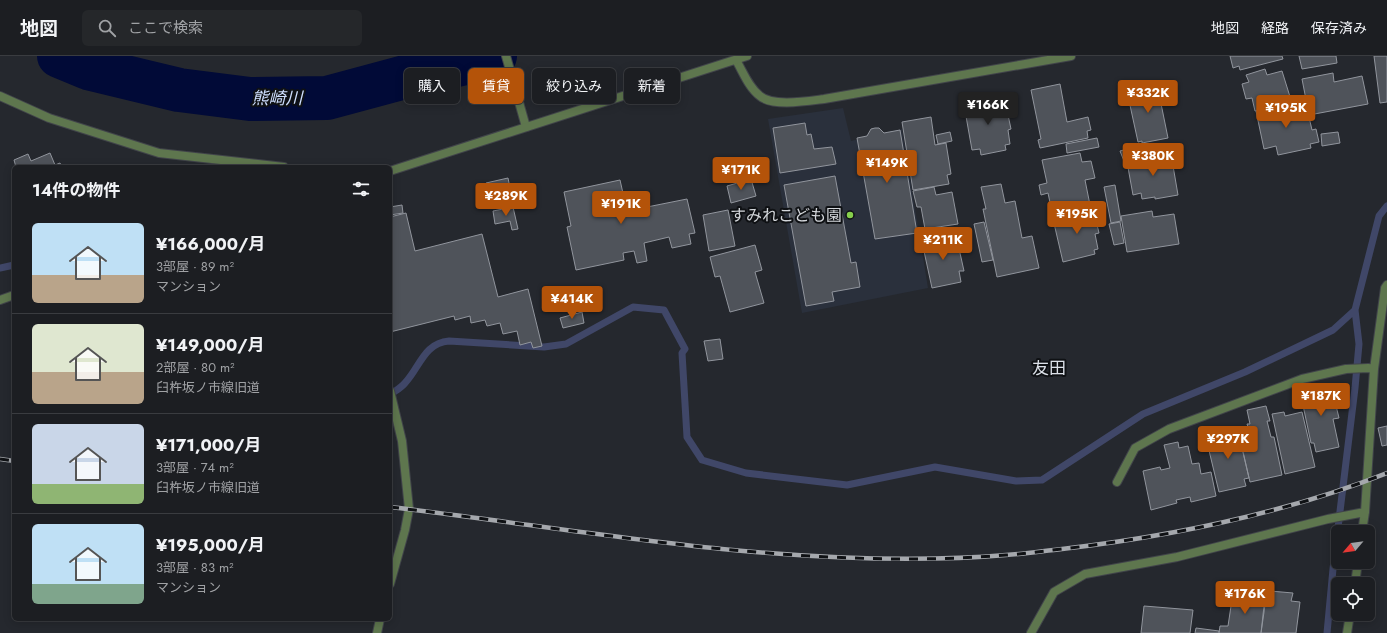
<!DOCTYPE html>
<html lang="ja">
<head>
<meta charset="utf-8">
<style>
  body { margin:0; font-family:Jost,"Noto Sans JP",sans-serif; background:#25272a; color:#f1f3f6; height:100vh; display:flex; flex-direction:column; font-size:15px; white-space:nowrap }
  * { box-sizing:border-box; margin:0 }
  p { font-size:13px; color:#a0a2a5 }
  .icon { flex:none; width:22px; height:22px; fill:none; stroke:currentColor; stroke-width:2; stroke-linecap:round; stroke-linejoin:round }
  .map { position:relative; flex:1; overflow:hidden }
  .side { position:absolute; left:12px; top:109px; width:380px; height:456px; display:flex; flex-direction:column; background:#1c1e22; border-radius:6px; box-shadow:0 2px 10px #0003,0 0 0 1px #3a3c40 }
  .side>* { flex:none }
  .top-card { position:absolute; left:404px; top:12px; width:380px; height:36px; display:flex; gap:8px }
  .needle { width:26px; rotate:241deg }
  .controls { position:absolute; left:1331px; top:469px; display:grid; gap:8px }
  .controls a { display:grid; place-items:center; width:44px; height:44px; border-radius:6px; background:#1c1e22; box-shadow:0 2px 10px #0003,0 0 0 1px #3a3c40; font-size:20px }
  .price { position:absolute; translate:-50% -34px; padding:0 9px; border-radius:4px; background:#b45309; color:#fff; font-size:13px; line-height:26px; filter:drop-shadow(0 1px 2px #0008) }
  .price::after { content:''; position:absolute; left:50%; top:24px; width:12px; height:9px; margin-left:-6px; background:inherit; clip-path:polygon(0 0,100% 0,50% 100%) }
  .price.on { background:#222; color:#fff }
  ul { padding:0; list-style:none }
  li { display:flex; align-items:center; gap:12px; height:100px; padding:0 20px }
  li+li { border-top:1px solid #3a3c40 }
  li span { display:grid; place-items:center; flex:none; width:112px; height:80px; border-radius:6px; color:#555 }
  li>.icon { margin-inline-start:auto }
  span .icon { width:48px; height:48px; fill:#fffc; stroke-width:1 }
  li b { font-size:17px }
  h2 { display:flex; justify-content:space-between; align-items:center; height:48px; padding:0 20px; font-size:17px }
  .pill { padding:0 14px; border-radius:6px; background:#1c1e22; box-shadow:0 2px 10px #0003,0 0 0 1px #3a3c40; font-size:14px; line-height:36px }
  .pill.on { background:#b45309; color:#fff }
  header { display:flex; align-items:center; gap:24px; box-sizing:border-box; height:56px; padding:0 20px; background:#1c1e22; border-bottom:1px solid #3a3c40 }
  header strong { font-size:19px }
  nav { display:flex; gap:22px; margin-inline-start:auto; font-size:14px }
  .search { width:280px; height:36px; background:#25272a; display:flex; align-items:center; gap:10px; box-sizing:border-box; padding:0 14px; border-radius:6px; color:#a0a2a5; font-size:15px }
  .map>svg:first-child { display:block }
  .built { fill:#2a303c }
  .lines { fill:none; stroke-linecap:round; stroke-linejoin:round }
  .stream { stroke:#404768; stroke-width:7 }
  .river { stroke:#010a37; stroke-width:44 }
  .building { fill:#4f535a; stroke:#91959d }
  .minor-casing { stroke:#41444a; stroke-width:10 }
  .tertiary-casing { stroke:#41444a; stroke-width:10 }
  .minor { stroke:#5e764e; stroke-width:8 }
  .tertiary { stroke:#5e764e; stroke-width:8 }
  .rail-casing { stroke:#a5a8ad; stroke-width:4.5 }
  .rail { stroke:#0f1114; stroke-width:3; stroke-dasharray:9; stroke-linecap:butt }
  .poi-dot { fill:#86cf4c; stroke:#0f1114; stroke-width:1.5 }
  .labels { text-anchor:middle; stroke-width:4; stroke-linejoin:round; paint-order:stroke }
  .poi-label { font-size:16px; fill:#d3d6da; stroke:#0f1114; text-anchor:end }
  .water-label { font-size:17px; font-style:italic; fill:#cfdfff; stroke:#0f1114 }
  .neighbourhood-label { font-size:17px; fill:#dbe0e8; stroke:#0f1114 }
</style>
</head>
<body>
<header>
<strong>地図</strong>
<div class="search"><svg class="icon" aria-label="search" viewBox="0 0 24 24"><circle cx="10" cy="10" r="6"/><path d="M15 15l6 6"/></svg>ここで検索</div>
<nav><a>地図</a><a>経路</a><a>保存済み</a></nav>
</header>
<div class="map">
<svg width="1387" height="577" viewBox="0 0 1387 577">
  <rect width="100%" height="100%" fill="#25282e"/>
  <path class="built" d="M 843,52 L 851,85 L 902,73 L 928,232 L 802,257 L 768,63 Z"/>
  <g class="lines">
    <path class="stream" d="M 0,212 L 14,209
      M 390,339 C 395,335 401,332 405,327 C 420,311 424,287 449,285 L 544,291 L 566,288 L 633,251 L 664,254 L 685,293 L 682,297 L 687,381 L 702,404 L 746,417 L 847,429 L 935,411 L 1016,425 L 1042,424 L 1143,358 L 1245,316 L 1333,274 L 1355,254
      M 1327,577 L 1333,513 L 1355,332 L 1359,288 L 1355,254 L 1379,160 L 1387,150"/>
    <path class="river" d="M 59,0 L 88,12 L 179,34 L 250,43 L 327,42 L 405,21 L 495,0"/>
  </g>
  <path class="building" d="M 1230,0 L 1282,0 L 1283,3 L 1240,14 L 1239,10 L 1233,12 Z
    M 1299,0 L 1336,0 L 1337,7 L 1302,13 Z
    M 1374,0 L 1387,0 L 1387,46 L 1380,47 Z
    M 1265,13 L 1267,19 L 1282,15 L 1291,44 L 1255,55 L 1252,42 L 1246,43 L 1242,28 L 1249,26 L 1246,19 Z
    M 1333,17 L 1334,26 L 1362,20 L 1368,48 L 1309,59 L 1302,23 Z
    M 1060,28 L 1067,66 L 1088,61 L 1091,74 L 1087,75 L 1088,82 L 1040,92 L 1038,84 L 1041,83 L 1031,34 Z
    M 1157,28 L 1168,82 L 1142,87 L 1142,85 L 1138,86 L 1128,40 L 1133,39 L 1131,33 Z
    M 1002,42 L 1005,60 L 1008,59 L 1011,73 L 1008,74 L 1010,88 L 1005,89 L 1006,94 L 981,99 L 980,93 L 972,94 L 964,49 Z
    M 1297,47 L 1300,57 L 1303,57 L 1304,62 L 1309,61 L 1312,74 L 1316,73 L 1319,86 L 1310,88 L 1311,92 L 1278,99 L 1276,90 L 1264,93 L 1256,55 Z
    M 931,61 L 935,89 L 946,87 L 951,118 L 947,119 L 949,128 L 913,134 L 902,66 Z
    M 805,67 L 807,79 L 811,78 L 814,93 L 832,91 L 836,108 L 780,117 L 773,72 Z
    M 875,72 L 879,72 L 884,77 L 900,74 L 917,177 L 875,183 L 857,82 L 867,80 L 871,73 Z
    M 950,76 L 952,85 L 938,88 L 936,79 Z
    M 1338,76 L 1340,87 L 1322,90 L 1321,78 Z
    M 1097,82 L 1099,91 L 1067,97 L 1066,88 Z
    M 1136,91 L 1139,101 L 1124,105 L 1120,95 Z
    M 50,97 L 55,109 L 60,107 L 62,111 L 16,111 L 14,104 L 28,98 L 31,105 Z
    M 1080,97 L 1082,106 L 1091,105 L 1095,122 L 1085,124 L 1090,149 L 1052,156 L 1048,137 L 1041,139 L 1039,129 L 1047,127 L 1042,104 Z
    M 1171,98 L 1178,139 L 1155,143 L 1155,141 L 1142,143 L 1141,137 L 1133,139 L 1127,106 Z
    M 835,120 L 851,207 L 856,206 L 860,231 L 832,236 L 834,245 L 806,250 L 784,129 Z
    M 508,122 L 512,142 L 490,146 L 486,127 Z
    M 751,123 L 756,140 L 731,147 L 727,130 Z
    M 620,124 L 627,155 L 687,143 L 695,177 L 689,178 L 691,188 L 672,192 L 669,181 L 644,187 L 647,205 L 637,207 L 634,195 L 623,197 L 624,204 L 576,214 L 567,171 L 571,170 L 564,136 Z
    M 1001,128 L 1005,147 L 1015,145 L 1022,182 L 1032,180 L 1039,212 L 997,221 L 983,153 L 986,153 L 981,131 Z
    M 1115,129 L 1121,165 L 1111,167 L 1104,131 Z
    M 934,131 L 936,139 L 952,136 L 958,168 L 925,173 L 921,151 L 917,151 L 913,135 Z
    M 402,149 L 403,157 L 390,159 L 390,151 Z
    M 513,151 L 518,173 L 512,174 L 510,165 L 495,168 L 493,155 Z
    M 728,154 L 735,190 L 709,195 L 703,159 Z
    M 1152,155 L 1153,161 L 1174,158 L 1179,188 L 1127,196 L 1121,160 Z
    M 1082,156 L 1082,159 L 1094,156 L 1099,177 L 1095,178 L 1098,193 L 1094,194 L 1095,198 L 1063,206 L 1053,163 Z
    M 406,157 L 415,195 L 482,178 L 498,241 L 528,233 L 542,290 L 533,292 L 531,286 L 520,289 L 517,275 L 503,278 L 500,267 L 487,270 L 485,264 L 471,267 L 470,260 L 455,264 L 454,260 L 390,276 L 390,185 L 391,185 L 390,161 Z
    M 984,166 L 993,204 L 982,206 L 974,168 Z
    M 1120,166 L 1124,187 L 1114,189 L 1109,168 Z
    M 956,179 L 964,215 L 959,215 L 961,226 L 932,232 L 922,186 Z
    M 755,189 L 762,214 L 755,216 L 764,247 L 730,256 L 720,220 L 715,221 L 710,201 Z
    M 582,256 L 584,267 L 563,272 L 560,262 Z
    M 720,283 L 723,303 L 708,305 L 704,285 Z
    M 1331,329 L 1339,362 L 1333,363 L 1339,391 L 1316,396 L 1314,387 L 1311,387 L 1300,335 Z
    M 1266,350 L 1270,365 L 1267,365 L 1271,381 L 1274,381 L 1282,419 L 1250,426 L 1241,387 L 1244,386 L 1241,376 L 1249,374 L 1247,368 L 1250,368 L 1247,354 Z
    M 1284,356 L 1285,360 L 1302,356 L 1315,411 L 1285,418 L 1272,358 Z
    M 1387,370 L 1387,389 L 1382,390 L 1378,372 Z
    M 1237,371 L 1249,422 L 1244,423 L 1246,430 L 1219,436 L 1206,382 L 1229,377 L 1228,373 Z
    M 1178,386 L 1179,392 L 1188,390 L 1192,408 L 1199,407 L 1201,418 L 1211,416 L 1216,440 L 1191,446 L 1190,441 L 1176,444 L 1177,447 L 1151,454 L 1143,415 L 1160,411 L 1161,414 L 1170,412 L 1164,389 Z
    M 1270,535 L 1293,537 L 1291,545 L 1300,546 L 1296,577 L 1261,577 L 1265,541 L 1269,542 Z
    M 1233,537 L 1266,542 L 1261,577 L 1219,577 L 1220,570 L 1228,570 Z
    M 1144,550 L 1193,554 L 1190,577 L 1141,577 Z
    M 1196,572 L 1219,575 L 1219,577 L 1195,577 Z"/>
  <g class="lines">
    <defs>
      <path id="minor" d="M 506,0 L 526,71
        M 736,4 C 743,16 749,32 760,40 C 772,51 808,45 824,43 L 1071,0
        M 0,40 L 49,62 L 159,97 L 284,111
        M 390,335 L 402,385 L 409,453 L 405,474 L 390,528
        M 1117,426 L 1135,392 L 1169,373 L 1302,323 L 1346,313 L 1368,312 L 1374,313
        M 1362,476 L 1365,456 L 1374,313 L 1385,232 L 1387,229
        M 1355,528 L 1358,506
        M 377,577 L 380,563
        M 1031,577 L 1054,536 L 1085,518 L 1177,501 L 1328,463 L 1365,456
        M 1347,577 L 1350,558"/>
      <path id="tertiary" d="M 390,115 L 747,0
        M 0,244 L 14,239"/>
    </defs>
    <use href="#minor" class="minor-casing"/>
    <use href="#tertiary" class="tertiary-casing"/>
    <use href="#minor" class="minor"/>
    <use href="#tertiary" class="tertiary"/>
    <defs>
      <path id="rail" d="M 0,403 L 14,405
        M 390,451 C 501,464 611,482 722,493 C 816,502 912,507 1006,499 C 1025,498 1043,495 1062,493 C 1173,480 1283,458 1387,417"/>
    </defs>
    <use href="#rail" class="rail-casing"/>
    <use href="#rail" class="rail"/>
  </g>
  <circle class="poi-dot" cx="850" cy="159" r="4"/>
  <g class="labels">
    <g class="poi-label">
      <text x="842" y="165">すみれこども園</text>
    </g>
    <g class="water-label">
      <text x="277" y="48">熊崎川</text>
    </g>
    <g class="neighbourhood-label">
      <text x="1049" y="318">友田</text>
    </g>
  </g>
</svg>
<div class="controls">
<a><svg class="needle" viewBox="-14 -14 28 28"><path d="M0-13l5 13h-10z" fill="#e53935"/><path d="M0 13l5-13h-10z" fill="#a0a2a5"/></svg></a>
<a><svg class="icon" aria-label="locate" viewBox="0 0 24 24"><circle cx="12" cy="12" r="6"/><path d="M12 2v4M12 18v4M2 12h4M18 12h4"/></svg></a>
</div>
<b class="price" style="left:1148px;top:58px">¥332K</b>
<b class="price on" style="left:988px;top:70px">¥166K</b>
<b class="price" style="left:1286px;top:73px">¥195K</b>
<b class="price" style="left:1153px;top:121px">¥380K</b>
<b class="price" style="left:887px;top:128px">¥149K</b>
<b class="price" style="left:741px;top:135px">¥171K</b>
<b class="price" style="left:506px;top:161px">¥289K</b>
<b class="price" style="left:621px;top:169px">¥191K</b>
<b class="price" style="left:1077px;top:179px">¥195K</b>
<b class="price" style="left:943px;top:205px">¥211K</b>
<b class="price" style="left:572px;top:264px">¥414K</b>
<b class="price" style="left:1321px;top:361px">¥187K</b>
<b class="price" style="left:1228px;top:404px">¥297K</b>
<b class="price" style="left:1245px;top:559px">¥176K</b>
<div class="top-card">
<a class="pill">購入</a>
<a class="pill on">賃貸</a>
<a class="pill">絞り込み</a>
<a class="pill">新着</a>
</div>
<section class="side">
<h2>14件の物件<svg class="icon" aria-label="filters" viewBox="0 0 24 24"><path d="M4 7h16M4 17h16"/><circle cx="9" cy="7" r="2"/><circle cx="15" cy="17" r="2"/></svg></h2>
<ul>
<li><span style="background:linear-gradient(#bfe0f5 65%,#b9a48a 0)"><svg class="icon" aria-label="home" viewBox="0 0 24 24"><path d="M3 11l9-7 9 7M6 9v11h12V9"/></svg></span><div><b>¥166,000/月</b><p>3部屋 · 89 m²</p><p>マンション</p></div></li>
<li><span style="background:linear-gradient(#dfe7d0 60%,#b9a48a 0)"><svg class="icon" aria-label="home" viewBox="0 0 24 24"><path d="M3 11l9-7 9 7M6 9v11h12V9"/></svg></span><div><b>¥149,000/月</b><p>2部屋 · 80 m²</p><p>臼杵坂ノ市線旧道</p></div></li>
<li><span style="background:linear-gradient(#c9d6e8 75%,#8fb573 0)"><svg class="icon" aria-label="home" viewBox="0 0 24 24"><path d="M3 11l9-7 9 7M6 9v11h12V9"/></svg></span><div><b>¥171,000/月</b><p>3部屋 · 74 m²</p><p>臼杵坂ノ市線旧道</p></div></li>
<li><span style="background:linear-gradient(#bfe0f5 75%,#7fa58c 0)"><svg class="icon" aria-label="home" viewBox="0 0 24 24"><path d="M3 11l9-7 9 7M6 9v11h12V9"/></svg></span><div><b>¥195,000/月</b><p>3部屋 · 83 m²</p><p>マンション</p></div></li>
</ul>
</section>
</div>
</body>
</html>
